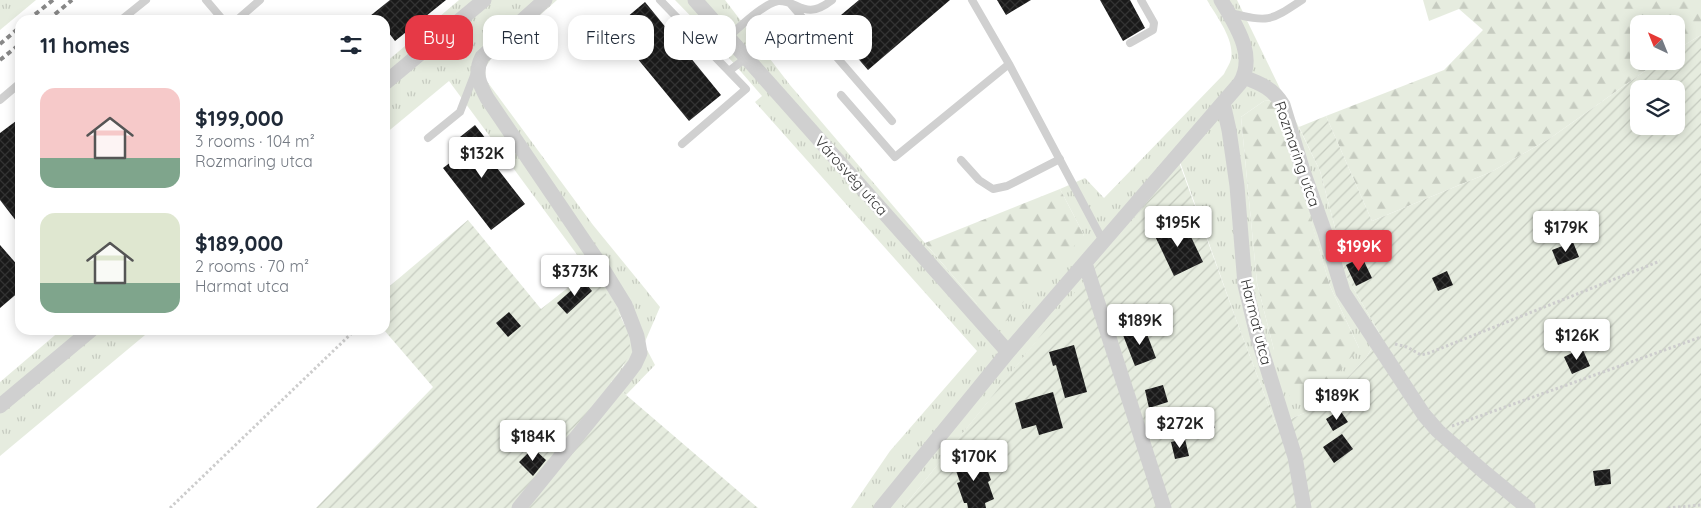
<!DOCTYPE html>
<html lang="en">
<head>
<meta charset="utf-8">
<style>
  body { margin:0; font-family:Quicksand,sans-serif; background:#f2f2f3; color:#1f2937; height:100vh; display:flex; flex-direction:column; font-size:19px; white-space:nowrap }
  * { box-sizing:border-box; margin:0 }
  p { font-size:16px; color:#747a83 }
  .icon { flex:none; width:28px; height:28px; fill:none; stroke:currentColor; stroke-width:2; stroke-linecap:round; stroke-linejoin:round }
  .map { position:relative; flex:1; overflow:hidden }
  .details { position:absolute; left:15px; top:15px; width:375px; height:320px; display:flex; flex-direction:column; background:#fff; border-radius:15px; box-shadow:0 2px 12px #0003 }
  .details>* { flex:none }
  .hud { position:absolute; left:405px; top:15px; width:475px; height:45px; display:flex; gap:10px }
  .needle { width:32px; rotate:317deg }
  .tools { position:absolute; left:1630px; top:15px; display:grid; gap:10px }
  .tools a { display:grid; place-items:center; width:55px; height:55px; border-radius:10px; background:#fff; box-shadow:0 2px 12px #0003; font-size:25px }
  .price { position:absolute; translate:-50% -42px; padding:0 11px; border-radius:5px; background:#fff; color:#222; font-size:16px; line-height:32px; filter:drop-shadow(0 1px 2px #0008) }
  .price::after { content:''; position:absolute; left:50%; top:30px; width:15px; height:11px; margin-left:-8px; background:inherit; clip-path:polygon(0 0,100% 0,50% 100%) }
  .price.current { background:#e63946; color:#fff }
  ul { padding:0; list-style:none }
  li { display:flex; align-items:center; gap:15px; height:125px; padding:0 25px }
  li span { display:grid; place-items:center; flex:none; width:140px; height:100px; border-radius:15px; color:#555 }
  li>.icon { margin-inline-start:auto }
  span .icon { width:60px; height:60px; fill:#fffc; stroke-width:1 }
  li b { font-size:21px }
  h2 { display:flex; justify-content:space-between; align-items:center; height:60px; padding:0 25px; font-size:21px }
  .tag { padding:0 18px; border-radius:15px; background:#fff; box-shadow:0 2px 12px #0003; font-size:18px; line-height:45px }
  .tag.current { background:#e63946; color:#fff }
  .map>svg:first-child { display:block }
  .grass { fill:url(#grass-tufts); fill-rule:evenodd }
  .forest { fill:url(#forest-firs) }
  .garden { fill:url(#garden-furrows); fill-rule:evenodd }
  .building { fill:url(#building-cross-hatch) }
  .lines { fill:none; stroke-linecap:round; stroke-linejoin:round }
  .path { stroke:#cdcdcd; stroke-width:3; stroke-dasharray:2.5 2.5; stroke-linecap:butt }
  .service { stroke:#d0d0d0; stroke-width:8 }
  .minor { stroke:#d0d0d0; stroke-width:15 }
  .rail { stroke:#888; stroke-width:4; stroke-dasharray:5 4; stroke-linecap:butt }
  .labels { text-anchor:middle; stroke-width:5; stroke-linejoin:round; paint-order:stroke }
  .street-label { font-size:15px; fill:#333; stroke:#fff }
</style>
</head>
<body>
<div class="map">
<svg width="1701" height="508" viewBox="0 0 1701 508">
  <defs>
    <pattern id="grass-tufts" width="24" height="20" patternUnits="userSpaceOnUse" patternTransform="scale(1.25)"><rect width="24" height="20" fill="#e6ecdf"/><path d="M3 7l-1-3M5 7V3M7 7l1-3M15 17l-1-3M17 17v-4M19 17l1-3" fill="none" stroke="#c6cbc0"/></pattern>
    <pattern id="forest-firs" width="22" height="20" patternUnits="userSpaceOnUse" patternTransform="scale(1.25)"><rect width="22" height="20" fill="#e6ecdf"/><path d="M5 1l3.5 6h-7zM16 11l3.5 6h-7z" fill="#c6cbc0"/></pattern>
    <pattern id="garden-furrows" width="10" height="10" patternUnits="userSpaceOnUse" patternTransform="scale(1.25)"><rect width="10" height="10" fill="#e6ecdf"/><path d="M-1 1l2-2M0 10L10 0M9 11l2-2" fill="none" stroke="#c6cbc0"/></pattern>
    <pattern id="building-cross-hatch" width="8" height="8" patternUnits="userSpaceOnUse" patternTransform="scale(1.25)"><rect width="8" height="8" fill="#1a1a1a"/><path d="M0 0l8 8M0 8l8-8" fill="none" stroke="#333"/></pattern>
  </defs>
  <rect width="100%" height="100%" fill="#fff"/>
  <path class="grass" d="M 0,0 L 36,0 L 0,30 Z
    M 459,0 L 557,0 L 491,59 L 485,68 L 486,80 L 593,225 L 660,307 L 644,344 L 655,365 L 626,395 L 611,381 L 624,365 L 625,322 L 589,271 L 449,81 L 385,134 L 385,63 Z
    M 675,0 L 725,0 L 790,85 L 977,304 L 1084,235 L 1060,189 L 1085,178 L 1104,198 L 1224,74 C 1226,69 1230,64 1231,59 C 1235,39 1216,16 1207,0 L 1237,0 L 1320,171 L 1339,243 L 1341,267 L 1380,334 L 1366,358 L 1321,406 L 1276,425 L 1237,322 L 1180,162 L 903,508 L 851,508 L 890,451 L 977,351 L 755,102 L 762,96 L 710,36 ZM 1275,100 L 1330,286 L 1359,348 L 1274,350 L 1257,283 L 1241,117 L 1264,101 Z
    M 61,330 L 151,330 L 0,456 L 0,382 Z"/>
  <path class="forest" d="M 1423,0 L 1701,0 L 1701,35 L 1676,50 L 1676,24 L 1639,24 L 1639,61 L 1659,61 L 1549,139 L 1491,172 L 1372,221 L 1326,116 L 1444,70 L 1483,30 L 1459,9 L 1429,21 Z
    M 1276,100 L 1330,286 L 1359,348 L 1323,391 L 1292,403 L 1274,350 L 1257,283 L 1241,117 L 1264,101 Z
    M 1060,189 L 1084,235 L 1000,328 L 977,304 L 925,243 Z"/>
  <path class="garden" d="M 1701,35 L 1701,508 L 903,508 L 1179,162 L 1237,322 L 1276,425 L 1321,406 L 1366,358 L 1380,334 L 1341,267 L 1339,243 L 1320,171 L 1299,127 L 1326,116 L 1372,221 L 1491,172 L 1549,139 L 1659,61 L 1676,61 L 1676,50 ZM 1639,89 L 1676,89 L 1676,126 L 1639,126 Z
    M 468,220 L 541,309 L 589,271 C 604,292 631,322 630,349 C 629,361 617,372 611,382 L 758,508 L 316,508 L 433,387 L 384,330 L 385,290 Z"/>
  <path class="building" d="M 390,0 L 446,0 L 395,41 L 385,28 L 385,20 L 365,20 Z
    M 859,0 L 950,0 L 868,70 L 829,25 Z
    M 997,0 L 1031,0 L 1006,15 Z
    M 1100,0 L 1130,0 L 1145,28 L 1123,41 Z
    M 645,2 L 721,95 L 689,121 L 613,29 Z
    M 20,118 L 20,226 L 0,200 L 0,133 Z
    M 475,125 L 497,153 L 490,159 L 525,204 L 491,230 L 443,168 L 459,156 L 450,145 Z
    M 1183,220 L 1203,262 L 1174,276 L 1154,234 Z
    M 1573,242 L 1579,257 L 1558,265 L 1552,250 Z
    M 0,245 L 20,268 L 20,291 L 0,308 Z
    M 1362,257 L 1372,278 L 1356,286 L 1346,265 Z
    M 1447,271 L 1453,285 L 1438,291 L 1432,278 Z
    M 583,280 L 592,291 L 567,314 L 557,303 Z
    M 509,312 L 521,326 L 508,337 L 496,323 Z
    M 1144,326 L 1156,358 L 1135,366 L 1123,335 Z
    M 1074,345 L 1087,392 L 1065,398 L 1056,365 L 1053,366 L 1049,352 Z
    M 1582,348 L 1590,366 L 1572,374 L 1564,357 Z
    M 1163,385 L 1168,402 L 1149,408 L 1145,390 Z
    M 1053,392 L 1063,428 L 1039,435 L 1036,425 L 1022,429 L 1015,403 Z
    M 1209,408 L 1215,428 L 1198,433 L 1193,412 Z
    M 1340,410 L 1348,422 L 1333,431 L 1326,419 Z
    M 1342,434 L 1353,449 L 1334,463 L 1323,447 Z
    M 1185,439 L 1189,456 L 1175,459 L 1171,442 Z
    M 533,448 L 546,460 L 533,476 L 519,462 Z
    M 978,453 L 982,464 L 985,463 L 991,480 L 988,482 L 994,499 L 985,503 L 986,508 L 968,508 L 967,503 L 964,503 L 957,483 L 960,482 L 953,462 Z
    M 1610,469 L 1611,484 L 1595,486 L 1593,471 Z"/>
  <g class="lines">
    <path class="path" d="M 1395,344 L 1407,347 L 1421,355 L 1429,353 L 1660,261
      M 1452,426 L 1701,337
      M 170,508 L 355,330
      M 1668,508 L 1701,505"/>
    <path class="service" d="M 206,0 L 223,20
      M 660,0 L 746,89 L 682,144
      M 787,0 L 892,121
      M 972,0 L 1009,64 L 1103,241
      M 1230,13 C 1269,22 1269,22 1302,0
      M 121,20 L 146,0
      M 237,20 L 260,0
      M 728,37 C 740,27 763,4 778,1 C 799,0 804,22 832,0
      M 1130,43 L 1153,30 L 1154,23 L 1141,0
      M 729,71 L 746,58
      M 841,95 L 895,157 L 1009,64
      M 0,100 L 20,83
      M 428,138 L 460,112 L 475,73
      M 961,160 L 979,180 L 993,189 L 1007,186 L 1060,159"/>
    <path class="minor" d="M 695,0 L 1008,352
      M 1243,77 C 1260,83 1274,89 1283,105 L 1303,171 L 1325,233 L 1343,292 L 1424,415 L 1438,431 L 1483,471 L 1528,508
      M 385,83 L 484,0
      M 1223,103 L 1229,130 L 1237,186 L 1245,285 L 1257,335 L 1295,457 L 1304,508
      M 1085,263 L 1164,508
      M 0,406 L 91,330
      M 519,508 L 626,376 L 635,364 L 640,353 L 637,336 L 625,305 L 601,266 L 487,98 C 479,83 474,73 482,57 L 545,0
      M 881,508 L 1008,352 L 1240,83 C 1257,55 1235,24 1221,0"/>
    <path class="rail" d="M 28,20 L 53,0
      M 48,20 L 72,0
      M 0,44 L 20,27
      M 0,60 L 20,44"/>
  </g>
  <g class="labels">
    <g class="street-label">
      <text transform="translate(1297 154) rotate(71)" y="5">Rozmaring utca</text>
      <text transform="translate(851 176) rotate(48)" y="5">Városvég utca</text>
      <text transform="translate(1256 322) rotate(76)" y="5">Harmat utca</text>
    </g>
  </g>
</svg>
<div class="tools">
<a><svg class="needle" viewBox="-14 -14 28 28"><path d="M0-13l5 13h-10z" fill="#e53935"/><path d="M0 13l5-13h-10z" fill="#747a83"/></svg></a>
<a><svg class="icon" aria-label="layers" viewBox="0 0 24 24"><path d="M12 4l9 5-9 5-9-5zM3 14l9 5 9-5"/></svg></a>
</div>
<b class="price" style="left:482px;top:179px">$132K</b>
<b class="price" style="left:1178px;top:248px">$195K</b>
<b class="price" style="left:1566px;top:253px">$179K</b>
<b class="price current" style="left:1359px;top:272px">$199K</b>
<b class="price" style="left:575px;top:297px">$373K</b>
<b class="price" style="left:1140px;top:346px">$189K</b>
<b class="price" style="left:1577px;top:361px">$126K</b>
<b class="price" style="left:1337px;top:421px">$189K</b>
<b class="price" style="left:1180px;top:449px">$272K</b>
<b class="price" style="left:533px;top:462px">$184K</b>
<b class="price" style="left:974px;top:482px">$170K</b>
<div class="hud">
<a class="tag current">Buy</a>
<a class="tag">Rent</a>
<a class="tag">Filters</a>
<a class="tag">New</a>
<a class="tag">Apartment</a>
</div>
<section class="details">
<h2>11 homes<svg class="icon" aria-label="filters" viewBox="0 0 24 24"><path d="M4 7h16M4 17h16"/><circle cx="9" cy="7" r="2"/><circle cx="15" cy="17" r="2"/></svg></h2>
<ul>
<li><span style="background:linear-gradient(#f6c9c9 70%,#7fa58c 0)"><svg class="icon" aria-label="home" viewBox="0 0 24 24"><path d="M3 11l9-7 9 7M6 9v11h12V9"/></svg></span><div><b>$199,000</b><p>3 rooms · 104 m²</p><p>Rozmaring utca</p></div></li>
<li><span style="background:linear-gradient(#dfe7d0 70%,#7fa58c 0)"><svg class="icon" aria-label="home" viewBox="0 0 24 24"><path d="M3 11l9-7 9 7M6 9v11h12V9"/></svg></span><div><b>$189,000</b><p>2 rooms · 70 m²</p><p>Harmat utca</p></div></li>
</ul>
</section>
</div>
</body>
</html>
